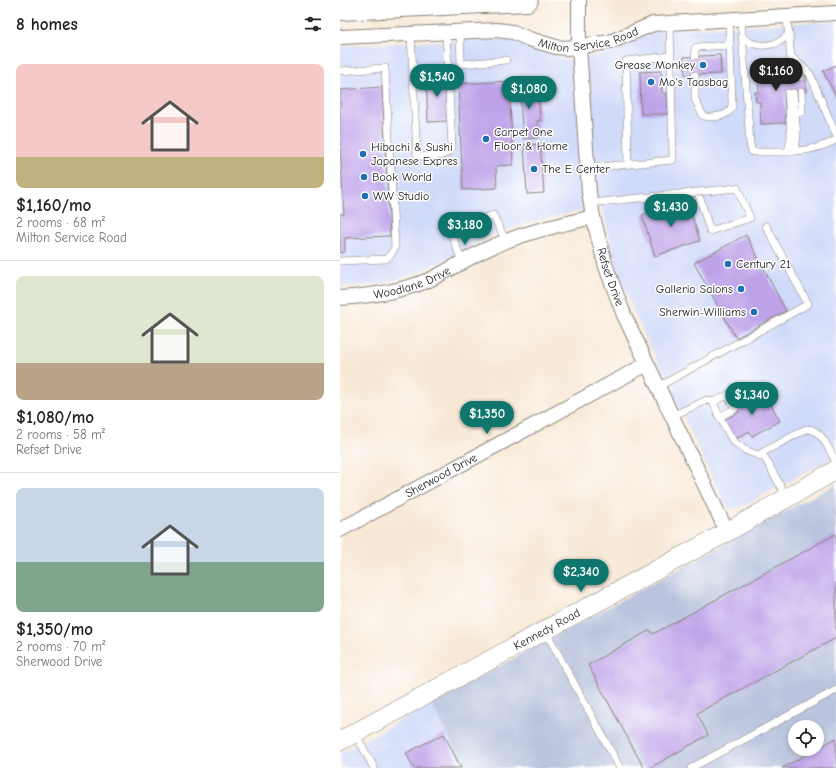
<!DOCTYPE html>
<html lang="en">
<head>
<meta charset="utf-8">
<style>
  body { margin:0; font-family:"Comic Neue",sans-serif; background:#f2f2f2; color:#222; height:100vh; display:flex; flex-direction:column; font-size:15px; white-space:nowrap }
  * { box-sizing:border-box; margin:0 }
  p { font-size:13px; color:#767676 }
  .icon { flex:none; width:22px; height:22px; fill:none; stroke:currentColor; stroke-width:2; stroke-linecap:round; stroke-linejoin:round }
  .map { position:relative; flex:1; overflow:hidden }
  .side { display:flex; flex-direction:column; background:#fff; width:340px }
  .side>* { flex:none }
  .buttons { position:absolute; left:448px; top:720px; display:grid; gap:8px }
  .buttons a { display:grid; place-items:center; width:36px; height:36px; border-radius:50%; background:#fff; box-shadow:0 2px 6px #0003; font-size:20px }
  .price { position:absolute; translate:-50% -34px; padding:0 9px; border-radius:14px; background:#0f766e; color:#fff; font-size:13px; line-height:26px; filter:drop-shadow(0 1px 2px #0008) }
  .price::after { content:''; position:absolute; left:50%; top:24px; width:12px; height:9px; margin-left:-6px; background:inherit; clip-path:polygon(0 0,100% 0,50% 100%) }
  .price.current { background:#222; color:#fff }
  ul { padding:0; list-style:none }
  li { display:grid; align-content:center; gap:8px; height:212px; padding:0 16px }
  li+li { border-top:1px solid #e0e0e0 }
  li span { display:grid; place-items:center; height:124px; border-radius:8px; color:#555 }
  li>.icon { margin-inline-start:auto }
  span .icon { width:72px; height:72px; fill:#fffc; stroke-width:1 }
  li b { font-size:17px }
  h2 { display:flex; justify-content:space-between; align-items:center; height:48px; padding:0 16px; font-size:17px }
  main { display:flex; flex:1; min-height:0 }
  .map>svg:first-child { display:block }
  .built { fill:#d0daf9 }
  .industrial { fill:#bac4de; fill-rule:evenodd }
  .building { fill:#bea3e9 }
  .lines { fill:none; stroke-linecap:round; stroke-linejoin:round }
  .lane-casing { stroke:#8a827a; stroke-width:8 }
  .street-casing { stroke:#8a827a; stroke-width:16 }
  .secondary-casing { stroke:#8a827a; stroke-width:20 }
  .primary-casing { stroke:#8a827a; stroke-width:24 }
  .lane { stroke:#fff; stroke-width:7 }
  .street { stroke:#fff; stroke-width:14 }
  .secondary { stroke:#fff; stroke-width:19 }
  .primary { stroke:#fff; stroke-width:22 }
  .poi-dot { fill:#1f6fb2; stroke:#fff; stroke-width:1.5 }
  .labels { text-anchor:middle; stroke-width:3; stroke-linejoin:round; paint-order:stroke }
  .street-label { font-size:12px; fill:#1c1c1c; stroke:#fff }
  .poi-label { font-size:12px; fill:#1c1c1c; stroke:#fff; text-anchor:start }
</style>
</head>
<body>
<main>
<section class="side">
<h2>8 homes<svg class="icon" aria-label="filters" viewBox="0 0 24 24"><path d="M4 7h16M4 17h16"/><circle cx="9" cy="7" r="2"/><circle cx="15" cy="17" r="2"/></svg></h2>
<ul>
<li><span style="background:linear-gradient(#f6c9c9 75%,#c2b280 0)"><svg class="icon" aria-label="home" viewBox="0 0 24 24"><path d="M3 11l9-7 9 7M6 9v11h12V9"/></svg></span><div><b>$1,160/mo</b><p>2 rooms · 68 m²</p><p>Milton Service Road</p></div></li>
<li><span style="background:linear-gradient(#dfe7d0 70%,#b9a48a 0)"><svg class="icon" aria-label="home" viewBox="0 0 24 24"><path d="M3 11l9-7 9 7M6 9v11h12V9"/></svg></span><div><b>$1,080/mo</b><p>2 rooms · 58 m²</p><p>Refset Drive</p></div></li>
<li><span style="background:linear-gradient(#c9d6e8 60%,#7fa58c 0)"><svg class="icon" aria-label="home" viewBox="0 0 24 24"><path d="M3 11l9-7 9 7M6 9v11h12V9"/></svg></span><div><b>$1,350/mo</b><p>2 rooms · 70 m²</p><p>Sherwood Drive</p></div></li>
</ul>
</section>
<div class="map">
<svg width="496" height="768" viewBox="0 0 496 768">
  <rect width="100%" height="100%" fill="#fff"/>
  <filter id="ink" filterUnits="userSpaceOnUse"><feTurbulence type="fractalNoise" baseFrequency=".025" numOctaves="2"/><feDisplacementMap in="SourceGraphic" scale="8" xChannelSelector="R" yChannelSelector="G"/><feConvolveMatrix kernelMatrix="1 2 1 2 8 2 1 2 1" color-interpolation-filters="sRGB"/></filter>
  <filter id="wash" filterUnits="userSpaceOnUse"><feTurbulence type="fractalNoise" baseFrequency=".012" numOctaves="4" result="noise"/><feDisplacementMap in="SourceGraphic" scale="16" xChannelSelector="R" yChannelSelector="G"/><feGaussianBlur stdDeviation="0.9" result="paint"/><feColorMatrix in="noise" values="0 0 0 0 0 0 0 0 0 0 0 0 0 0 0 0 0 1.4 0 .05"/><feComposite in="paint" operator="in"/></filter>
  <g filter="url(#wash)">
    <rect width="100%" height="100%" fill="#f8e9d7"/>
    <path class="built" d="M 496,21 L 496,456 L 401,507 L 392,509 L 388,508 L 385,504 L 294,312 L 276,266 L 262,206 L 193,221 L 178,226 L 152,236 L 79,272 L 52,281 L 32,285 L 0,287 L 0,46 L 157,38 L 170,39 L 227,60 L 260,55 L 297,38 L 321,30 Z
      M 91,703 L 125,768 L 4,768 L 0,761 L 0,754 Z"/>
    <path class="industrial" d="M 496,484 L 496,768 L 125,768 L 91,703 ZM 455,727 L 477,727 L 477,749 L 455,749 Z"/>
    <g id="blocks">
      <path class="building" d="M 380,55 L 381,74 L 345,75 L 344,57 Z
        M 443,63 L 444,78 L 466,76 L 466,92 L 444,93 L 446,123 L 421,124 L 420,102 L 416,102 L 415,92 L 419,92 L 418,65 Z
        M 496,65 L 496,97 L 483,71 Z
        M 321,71 L 322,93 L 327,93 L 328,114 L 301,114 L 300,72 Z
        M 105,73 L 108,121 L 88,122 L 86,74 Z
        M 169,81 L 173,165 L 156,166 L 157,188 L 123,190 L 118,84 Z
        M 193,82 L 194,90 L 198,90 L 200,121 L 197,121 L 198,138 L 183,139 L 179,83 Z
        M 42,87 L 50,236 L 5,238 L 5,252 L 0,253 L 0,214 L 4,214 L 0,147 L 0,90 Z
        M 200,144 L 204,193 L 187,194 L 184,145 Z
        M 347,200 L 360,241 L 315,256 L 302,215 Z
        M 406,235 L 446,311 L 396,338 L 354,263 Z
        M 423,390 L 440,421 L 412,436 L 409,431 L 394,440 L 383,420 L 399,412 L 395,406 Z
        M 496,534 L 496,638 L 357,713 L 368,735 L 310,768 L 304,768 L 248,665 L 310,630 L 313,634 Z
        M 104,734 L 121,768 L 74,768 L 66,753 Z
        M 496,738 L 496,768 L 442,768 L 477,749 Z"/>
    </g>
  </g>
  <g filter="url(#ink)">
    <use href="#blocks" fill-opacity="0" stroke="#8a827a" stroke-width="1"/>
    <g class="lines">
      <defs>
        <path id="lane" d="M 446,16 L 449,34 L 452,77
          M 401,18 L 410,144 L 412,152 C 441,152 470,154 496,140
          M 120,32 L 121,64 L 166,60
          M 71,34 L 77,156 C 89,156 107,159 112,147 L 106,32
          M 402,36 C 414,50 438,47 449,34
          M 355,56 L 355,48 L 357,47 L 390,45
          M 451,56 L 470,74 L 496,135
          M 453,59 L 460,77
          M 0,71 L 45,68 L 55,247 L 51,254 L 46,259 L 0,261
          M 355,75 L 355,99 L 363,116 C 370,118 387,117 391,109 C 392,107 392,104 392,102 L 389,19
          M 446,78 L 449,66
          M 453,93 L 457,135 L 455,151
          M 455,112 L 462,112 L 461,92
          M 448,152 L 451,137 L 448,93
          M 288,164 L 286,61 L 331,56
          M 248,168 L 333,160 L 330,22
          M 251,203 C 300,198 349,193 397,188 L 410,218 L 370,231 L 358,192
          M 122,262 L 112,235 L 121,226 L 153,215 L 166,241
          M 318,387 L 468,304 L 426,226
          M 373,402 L 388,395 L 395,409 L 379,417
          M 332,416 L 367,400 L 373,402 L 379,416 L 393,441 L 405,450 L 425,458 L 447,498
          M 418,455 L 466,429 C 482,428 489,451 496,462
          M 205,630 L 280,768
          M 15,733 L 34,768
          M 351,768 L 496,690"/>
        <g id="street">
          <path id="s1" d="M 239,0 L 239,47 L 249,192 L 253,217 L 266,267 L 284,315 L 387,532"/>
          <path id="s2" d="M 0,37 L 157,30 L 173,32 L 189,39 L 216,47 L 227,48 L 270,42 L 313,24 L 496,13"/>
          <path id="s3" d="M 0,298 C 31,296 60,292 89,280 C 111,270 131,255 154,246 C 186,232 219,225 253,217"/>
          <path id="s4" d="M 0,530 L 307,364"/>
        </g>
        <g id="secondary">
          <path id="s5" d="M 0,741 L 387,532 L 496,470"/>
        </g>
        <path id="primary" d="M 0,9 L 187,0"/>
      </defs>
      <use href="#lane" class="lane-casing"/>
      <use href="#street" class="street-casing"/>
      <use href="#secondary" class="secondary-casing"/>
      <use href="#primary" class="primary-casing"/>
      <use href="#lane" class="lane"/>
      <use href="#street" class="street"/>
      <use href="#secondary" class="secondary"/>
      <use href="#primary" class="primary"/>
    </g>
  </g>
  <g class="poi-dot">
    <circle cx="363" cy="65" r="4"/>
    <circle cx="311" cy="82" r="4"/>
    <circle cx="146" cy="139" r="4"/>
    <circle cx="23" cy="154" r="4"/>
    <circle cx="194" cy="169" r="4"/>
    <circle cx="24" cy="177" r="4"/>
    <circle cx="25" cy="196" r="4"/>
    <circle cx="388" cy="264" r="4"/>
    <circle cx="401" cy="289" r="4"/>
    <circle cx="414" cy="312" r="4"/>
  </g>
  <g class="labels">
    <g class="street-label">
      <text dy="4" stroke="none"><textPath href="#s2" startOffset="252">Milton Service Road</textPath></text>
      <text dy="4" stroke="none"><textPath href="#s1" startOffset="280">Refset Drive</textPath></text>
      <text dy="4" stroke="none"><textPath href="#s3" startOffset="74">Woodlane Drive</textPath></text>
      <text dy="4" stroke="none"><textPath href="#s4" startOffset="115">Sherwood Drive</textPath></text>
      <text dy="4" stroke="none"><textPath href="#s5" startOffset="235">Kennedy Road</textPath></text>
    </g>
    <g class="poi-label">
      <text x="355" y="69" text-anchor="end">Grease Monkey</text>
      <text x="319" y="86">Mo's Taasbag</text>
      <text x="154" y="136">Carpet One<tspan x="154" dy="14">Floor &amp; Home</tspan></text>
      <text x="31" y="151">Hibachi &amp; Sushi<tspan x="31" dy="14">Japanese Expres</tspan></text>
      <text x="202" y="173">The E Center</text>
      <text x="32" y="181">Book World</text>
      <text x="33" y="200">WW Studio</text>
      <text x="396" y="268">Century 21</text>
      <text x="393" y="293" text-anchor="end">Galleria Salons</text>
      <text x="406" y="316" text-anchor="end">Sherwin-Williams</text>
    </g>
  </g>
</svg>
<div class="buttons">
<a><svg class="icon" aria-label="locate" viewBox="0 0 24 24"><circle cx="12" cy="12" r="6"/><path d="M12 2v4M12 18v4M2 12h4M18 12h4"/></svg></a>
</div>
<b class="price current" style="left:436px;top:92px">$1,160</b>
<b class="price" style="left:97px;top:98px">$1,540</b>
<b class="price" style="left:189px;top:110px">$1,080</b>
<b class="price" style="left:331px;top:228px">$1,430</b>
<b class="price" style="left:125px;top:246px">$3,180</b>
<b class="price" style="left:412px;top:416px">$1,340</b>
<b class="price" style="left:147px;top:435px">$1,350</b>
<b class="price" style="left:241px;top:593px">$2,340</b>
</div>
</main>
</body>
</html>
